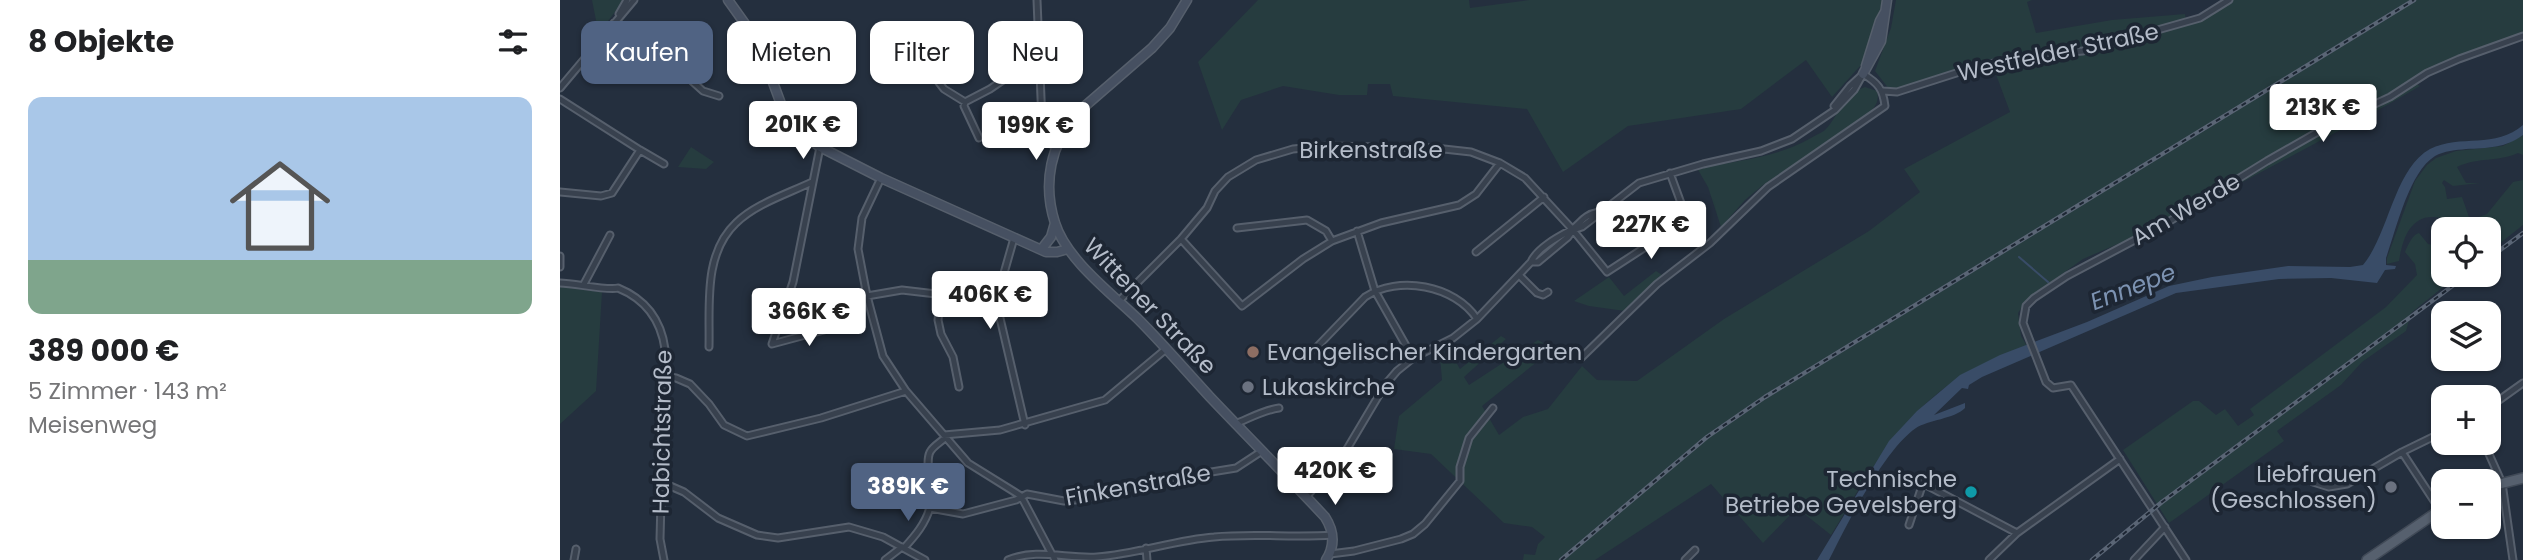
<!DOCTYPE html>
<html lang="de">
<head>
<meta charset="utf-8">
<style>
  body { margin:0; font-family:Poppins,sans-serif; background:#f6f6f6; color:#202124; height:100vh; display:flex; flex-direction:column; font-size:26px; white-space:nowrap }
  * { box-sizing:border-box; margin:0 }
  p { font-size:23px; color:#757577 }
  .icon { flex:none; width:38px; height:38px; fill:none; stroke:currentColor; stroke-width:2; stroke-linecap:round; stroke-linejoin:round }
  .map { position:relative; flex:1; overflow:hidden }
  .drawer { display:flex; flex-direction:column; background:#fff; width:560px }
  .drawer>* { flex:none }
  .hud { position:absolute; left:21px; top:21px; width:665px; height:63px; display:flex; gap:14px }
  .buttons { position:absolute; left:1871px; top:217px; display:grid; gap:14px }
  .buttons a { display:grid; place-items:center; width:70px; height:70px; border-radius:14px; background:#fff; box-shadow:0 2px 5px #0004; font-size:35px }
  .price { position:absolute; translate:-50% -60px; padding:0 16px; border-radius:7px; background:#fff; color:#222; font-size:23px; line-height:46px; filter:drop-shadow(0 2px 4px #0008) }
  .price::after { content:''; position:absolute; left:50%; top:42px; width:21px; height:16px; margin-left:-10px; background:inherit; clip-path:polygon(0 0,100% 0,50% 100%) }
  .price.current { background:#506383; color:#fff }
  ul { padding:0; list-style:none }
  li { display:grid; align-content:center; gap:14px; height:371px; padding:0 28px }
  li span { display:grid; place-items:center; height:217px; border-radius:14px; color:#555 }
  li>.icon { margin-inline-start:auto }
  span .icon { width:126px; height:126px; fill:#fffc; stroke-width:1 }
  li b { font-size:30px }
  h2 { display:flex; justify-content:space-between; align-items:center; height:84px; padding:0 28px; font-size:30px }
  .tag { padding:0 24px; border-radius:14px; background:#fff; box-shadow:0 2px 5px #0004; font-size:24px; line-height:63px }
  .tag.current { background:#506383; color:#fff }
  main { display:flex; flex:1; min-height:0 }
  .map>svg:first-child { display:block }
  .green { fill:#263c3f }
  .water { fill:#394c67 }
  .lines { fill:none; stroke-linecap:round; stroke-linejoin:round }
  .stream { stroke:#394c67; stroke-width:2 }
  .street-casing { stroke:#565f6c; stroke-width:9 }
  .secondary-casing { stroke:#565f6c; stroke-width:11 }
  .primary-casing { stroke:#414a57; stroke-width:12 }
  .street { stroke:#38414e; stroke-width:5 }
  .secondary { stroke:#465061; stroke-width:8 }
  .primary { stroke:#56606e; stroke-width:9 }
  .rail-casing { stroke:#5a6575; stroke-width:4.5 }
  .rail { stroke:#1d2633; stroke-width:2; stroke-dasharray:5; stroke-linecap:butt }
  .education-dot { fill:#8d6e63; stroke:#1d2633; stroke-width:2.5 }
  .worship-dot { fill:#6b7280; stroke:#1d2633; stroke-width:2.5 }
  .culture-dot { fill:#0f9aa8; stroke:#1d2633; stroke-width:2.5 }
  .labels { text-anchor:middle; stroke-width:7; stroke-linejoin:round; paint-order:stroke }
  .street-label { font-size:23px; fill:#b4bcc9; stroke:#1d2633 }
  .poi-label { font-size:23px; fill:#b4bcc9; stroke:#1d2633; text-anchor:start }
  .water-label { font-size:24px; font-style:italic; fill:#7c92b1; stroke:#1d2633 }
</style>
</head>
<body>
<main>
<section class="drawer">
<h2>8 Objekte<svg class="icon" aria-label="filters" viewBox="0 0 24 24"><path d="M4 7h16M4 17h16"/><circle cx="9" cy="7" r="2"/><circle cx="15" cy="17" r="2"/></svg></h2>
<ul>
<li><span style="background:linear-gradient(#a9c7e8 75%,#7fa58c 0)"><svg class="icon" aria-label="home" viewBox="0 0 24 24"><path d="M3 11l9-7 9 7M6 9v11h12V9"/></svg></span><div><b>389 000 €</b><p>5 Zimmer · 143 m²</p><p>Meisenweg</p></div></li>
</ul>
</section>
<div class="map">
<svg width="1963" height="560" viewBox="0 0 1963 560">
  <rect width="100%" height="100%" fill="#242f3e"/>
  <path class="green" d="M 32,0 L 64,0 L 39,33 L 34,29 L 37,25 Z
    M 698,0 L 909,0 L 910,8 L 969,0 L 1322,0 L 1319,17 L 1301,65 L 1272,97 L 1246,60 L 1181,109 L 1068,126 L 1003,172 L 967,109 L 833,96 L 830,84 L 808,84 L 807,95 L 779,95 L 723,86 L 681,100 L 662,130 L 638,62 Z
    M 1336,0 L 1472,0 L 1467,2 L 1476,33 L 1552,20 L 1625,14 L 1626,24 L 1672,0 L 1963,0 L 1963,34 L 1879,68 L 1856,84 L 1860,86 L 1829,104 L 1604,224 L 1523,259 L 1467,299 L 1458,313 L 1461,336 L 1467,346 C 1358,384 1328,442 1271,535 L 1237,508 L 1203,543 L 1151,484 L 1035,560 L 963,560 L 964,554 L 975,555 L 978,544 L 985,537 L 972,527 L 944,523 L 871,454 L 834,449 L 839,416 L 882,380 L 880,357 L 893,357 L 900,369 L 941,336 L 946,339 L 904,377 L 909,385 L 978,340 L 993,349 L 922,406 L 939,435 L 963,417 L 988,409 L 1022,366 L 1037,380 L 1077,381 L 1164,319 L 1309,231 L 1360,192 L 1344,169 L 1450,112 L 1431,61 L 1342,88 L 1329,89 L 1315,71 L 1331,28 Z
    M 1305,87 L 1317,91 C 1320,103 1314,108 1306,116 L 1203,185 L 1185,200 L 1161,227 L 1148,187 L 1137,168 C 1176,161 1216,158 1251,138 C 1255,135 1262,133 1265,130 C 1280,115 1280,96 1305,87 Z
    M 1963,135 L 1963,155 L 1958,153 C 1939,162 1917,157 1897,167 L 1906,183 L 1920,183 L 1893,186 L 1884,180 L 1882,183 L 1885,187 L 1887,199 L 1902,197 L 1910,220 L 1927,214 L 1953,182 L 1963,180 L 1963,225 L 1929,252 L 1928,229 L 1883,229 L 1883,275 L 1898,275 L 1851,313 L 1846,331 L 1802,362 L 1781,385 L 1717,431 L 1724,441 L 1609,523 L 1563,450 L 1633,401 L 1639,401 L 1656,415 L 1665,409 L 1678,426 L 1694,415 L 1690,409 L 1826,307 L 1857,275 L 1855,264 L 1845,252 C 1848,245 1852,235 1859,233 L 1868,244 L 1874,245 L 1878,233 L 1884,227 L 1881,218 C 1852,212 1843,236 1839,261 L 1827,264 L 1827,258 L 1855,181 L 1867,165 L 1876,158 L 1896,151 L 1943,146 Z
    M 131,147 L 154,162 L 146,169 L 118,167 Z
    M 1096,271 L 1102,275 L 1065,311 L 1029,306 L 1014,301 L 1049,277 L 1064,296 Z
    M 0,287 L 42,292 L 36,391 L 0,424 Z"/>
  <path class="water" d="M 1963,125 L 1963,135 C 1946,148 1927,148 1906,149 C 1896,150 1884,151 1875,156 C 1849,172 1836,230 1826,258 L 1826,265 L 1836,266 L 1835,269 L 1825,270 L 1817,283 L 1771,278 L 1719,279 L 1616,293 L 1422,377 L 1409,385 L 1408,389 L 1402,388 L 1374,415 L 1405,403 L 1405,408 C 1394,419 1368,420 1356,428 C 1324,450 1287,524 1269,560 L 1257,560 L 1329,441 L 1357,411 L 1400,375 L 1440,355 L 1527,322 L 1609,286 L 1652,277 L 1728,266 L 1790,267 L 1803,265 C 1829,234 1834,169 1870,149 C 1900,134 1936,149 1963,125 Z"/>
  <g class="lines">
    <path class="stream" d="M 1459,257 L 1488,282"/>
    <defs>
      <path id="street" d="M 477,0 L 482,122 L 486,140 L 495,147
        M 59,14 L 67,0
        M 54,23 L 122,72 L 143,91 L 159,96
        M 336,27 L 384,89 L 405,102 L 430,89 L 478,56
        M 0,88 L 74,0
        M 1323,91 L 1337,92 L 1412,68 L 1444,61 L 1474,55 L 1523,51 L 1640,18 L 1669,0
        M 0,99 L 80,150 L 52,193 L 41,196 L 0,192
        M 405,102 L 404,106 L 419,138
        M 1274,106 L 1290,86 L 1303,74
        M 436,122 L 445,139
        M 442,133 L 459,124 L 482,122
        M 80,150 L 104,164
        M 321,178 L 302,218 L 298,249 L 307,296 L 323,356 L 346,391 L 408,463 L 461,496 L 495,560
        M 677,228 L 747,220 L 766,231 L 772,241
        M 797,231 L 815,291 L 853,358
        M 454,238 L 436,301 L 465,425
        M 621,239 L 682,306 L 743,259 L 772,241 L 821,223 L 899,205 L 916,194 L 940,163
        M 916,252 L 984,197
        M 0,256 L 0,267
        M 971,262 L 978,262 L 1008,237 L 1013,230 L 1022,227 L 1079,183 L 1143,164 L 1201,151 L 1232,139 L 1275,110 L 1294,90 L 1303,74
        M 959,275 L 977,293 L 983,295 L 988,292
        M 0,283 C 14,283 48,291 58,288 C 85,299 101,320 105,349 L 100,539 L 104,560
        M 24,284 L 50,235
        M 381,295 L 378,320 L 381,334 L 393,357 L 399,387
        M 307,296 L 342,290 L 436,301
        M 559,301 L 621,239 L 647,208 L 655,191 L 668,177 L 696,160 L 733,149 L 767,146 L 875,148 L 911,152 L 940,163 L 965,178 L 1013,230 L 1047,272 L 1124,222 L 1125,214 L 1110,173
        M 212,344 L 233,282 L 260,147
        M 212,344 L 279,326
        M 149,347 C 150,306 143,254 176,223 C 195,204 227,194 252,182
        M 754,350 L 805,297 C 838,275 895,285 917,319
        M 1021,358 L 1097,284 L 1150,243 L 1208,187 L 1325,106 C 1323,89 1318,83 1303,74
        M 104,376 L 116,378 L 130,384 L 149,404 L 164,425 L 187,436 L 261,418 L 346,391
        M 1928,408 L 1963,383
        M 675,424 C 690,418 704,410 719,408
        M 384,435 L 440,430 L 545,400 L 606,349
        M 1924,443 L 1942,483 L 1953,560
        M 1842,452 L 1880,510
        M 1349,476 L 1457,533
        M 101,482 L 124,492 L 158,518 L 197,535 L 218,538 L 289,527 L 323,537 L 365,560
        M 1753,482 L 1769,487 L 1787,484 L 1842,452 L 1883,432
        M 746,497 L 784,454 L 825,385 L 837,371 L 853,358 L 893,338 L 917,319 L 971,262 C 977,248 998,237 1011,230 C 1021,224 1022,215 1039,212
        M 370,508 L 403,514 L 456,500 L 467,494 L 504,501 L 526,499 L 590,482 L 676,468 L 702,451
        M 1349,525 L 1363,483
        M 344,548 C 355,536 366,523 370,507 C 374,491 364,464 370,452 C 373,446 381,442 386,437
        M 586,548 L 587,560
        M 770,554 L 794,551 L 841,539 L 853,534 L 865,524 L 900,481 L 900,467 L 909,438 L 933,408
        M 14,560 L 16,549
        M 325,560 L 342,547
        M 448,560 C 477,548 507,559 537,557 C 577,554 615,540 654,537 C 693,533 733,538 772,535
        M 1125,560 L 1135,550
        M 1429,560 L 1457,533 L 1560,459
        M 1574,560 L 1605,527
        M 1626,560 L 1511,385 L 1493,388 L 1486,382 L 1463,323 L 1466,306 L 1474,298 L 1507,276 L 1605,224 L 1707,161 L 1770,125 L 1830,97 L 1867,73 L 1899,59 L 1963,36"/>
      <path id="secondary" d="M 168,0 L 198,42 L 221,104 L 232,121 L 248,138 L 260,147 L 321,178 L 486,252 L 497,252 L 508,249
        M 627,0 L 610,28 L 592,48 L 517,113 C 491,144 482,183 495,223 C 506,259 551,293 578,319 C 603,344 626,371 650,397 C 688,437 727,476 765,517 C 774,531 775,546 766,560
        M 1306,66 L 1320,21 L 1325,12
        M 1303,74 L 1321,41 L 1327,0
        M 484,246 L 491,237 L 495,223"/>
      <path id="primary" d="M 1928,487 L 1963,478
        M 1807,560 L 1883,508"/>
    </defs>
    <use href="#street" class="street-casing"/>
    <use href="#secondary" class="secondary-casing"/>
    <use href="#primary" class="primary-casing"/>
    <use href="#street" class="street"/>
    <use href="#secondary" class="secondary"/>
    <use href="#primary" class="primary"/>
    <defs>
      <path id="rail" d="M 1928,259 L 1963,233
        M 1001,560 L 1147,437 L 1205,397 L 1854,0
        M 1532,560 L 1602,502 L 1907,275"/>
    </defs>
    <use href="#rail" class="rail-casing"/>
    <use href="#rail" class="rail"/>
  </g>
  <circle class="education-dot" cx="693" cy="352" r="7"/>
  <g class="worship-dot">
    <circle cx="688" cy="387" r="7"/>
    <circle cx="1831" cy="487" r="7"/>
  </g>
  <circle class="culture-dot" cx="1411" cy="492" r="7"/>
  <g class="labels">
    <g class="street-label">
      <text transform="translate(1498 52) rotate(-12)" y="8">Westfelder Straße</text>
      <text x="811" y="158">Birkenstraße</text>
      <text transform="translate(1626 209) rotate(-30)" y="8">Am Werde</text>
      <text transform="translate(590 306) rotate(46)" y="8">Wittener Straße</text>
      <text transform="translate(102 432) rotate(-89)" y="8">Habichtstraße</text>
      <text transform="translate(578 485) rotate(-10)" y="8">Finkenstraße</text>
    </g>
    <g class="poi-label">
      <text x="707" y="360">Evangelischer Kindergarten</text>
      <text x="702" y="395">Lukaskirche</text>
      <text x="1817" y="482" text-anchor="end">Liebfrauen<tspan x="1817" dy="26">(Geschlossen)</tspan></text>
      <text x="1397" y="487" text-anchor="end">Technische<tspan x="1397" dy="26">Betriebe Gevelsberg</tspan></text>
    </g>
    <g class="water-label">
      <text transform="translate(1573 287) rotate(-21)" y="8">Ennepe</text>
    </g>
  </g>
</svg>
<div class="buttons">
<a><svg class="icon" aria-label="locate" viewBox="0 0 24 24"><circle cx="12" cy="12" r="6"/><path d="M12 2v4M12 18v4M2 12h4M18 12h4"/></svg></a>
<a><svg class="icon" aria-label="layers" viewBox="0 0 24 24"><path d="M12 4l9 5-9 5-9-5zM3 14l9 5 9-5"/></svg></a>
<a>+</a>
<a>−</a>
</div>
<b class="price" style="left:1763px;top:144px">213K €</b>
<b class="price" style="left:243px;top:161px">201K €</b>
<b class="price" style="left:476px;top:162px">199K €</b>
<b class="price" style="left:1091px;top:261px">227K €</b>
<b class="price" style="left:430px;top:331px">406K €</b>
<b class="price" style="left:249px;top:348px">366K €</b>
<b class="price" style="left:775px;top:507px">420K €</b>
<b class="price current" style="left:348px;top:523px">389K €</b>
<div class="hud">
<a class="tag current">Kaufen</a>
<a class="tag">Mieten</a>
<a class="tag">Filter</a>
<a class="tag">Neu</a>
</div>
</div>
</main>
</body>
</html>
